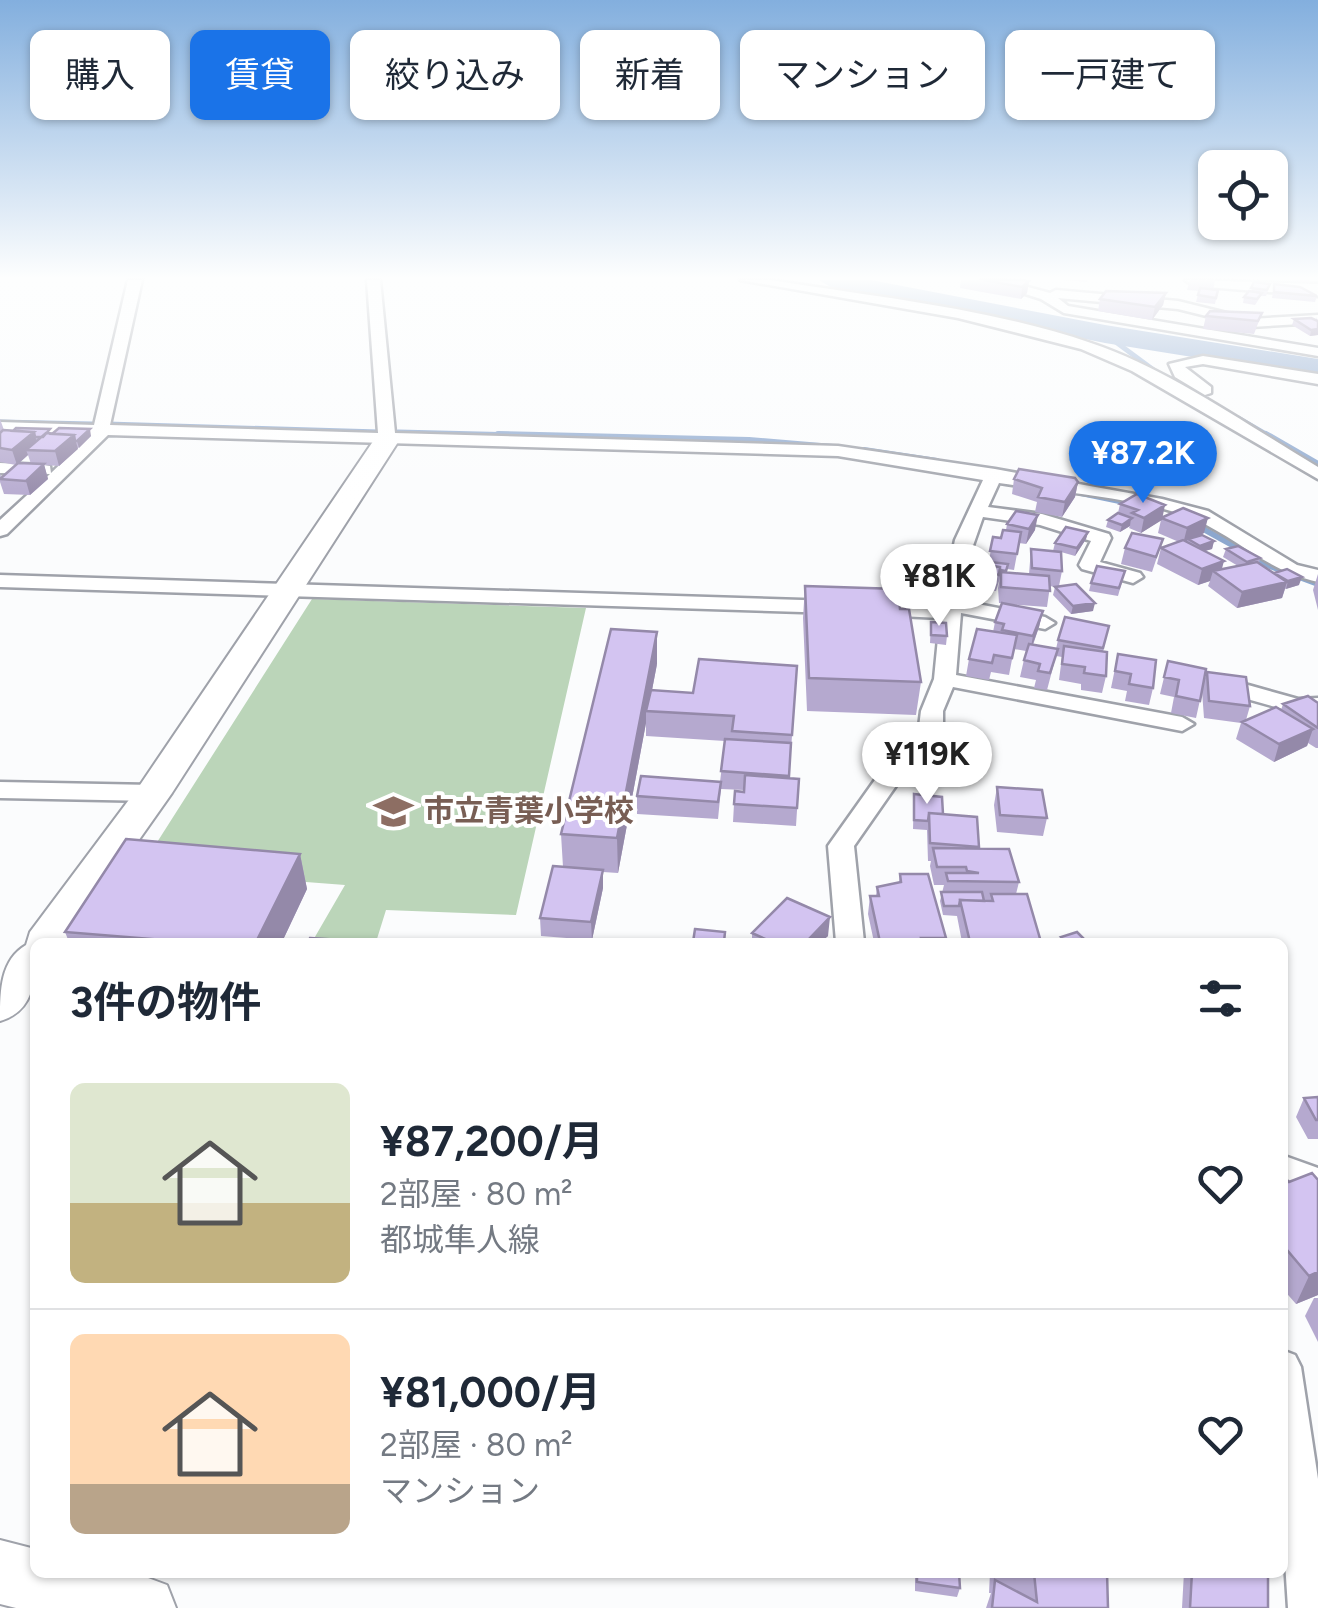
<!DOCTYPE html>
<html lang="ja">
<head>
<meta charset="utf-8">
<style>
  body { margin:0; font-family:Figtree,"Noto Sans JP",sans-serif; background:#f6f6f7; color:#1f2937; height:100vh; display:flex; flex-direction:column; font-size:38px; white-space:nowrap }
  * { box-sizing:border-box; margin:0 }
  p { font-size:32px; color:#747a83 }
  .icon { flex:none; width:55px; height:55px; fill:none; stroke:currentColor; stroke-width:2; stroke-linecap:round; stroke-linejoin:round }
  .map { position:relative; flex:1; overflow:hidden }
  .panel { position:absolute; left:30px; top:938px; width:1258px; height:640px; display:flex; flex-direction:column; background:#fff; border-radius:15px; box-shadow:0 2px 8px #0004 }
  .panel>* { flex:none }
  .banner { position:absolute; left:30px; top:30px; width:1260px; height:90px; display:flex; gap:20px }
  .buttons { position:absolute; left:1198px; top:150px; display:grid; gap:20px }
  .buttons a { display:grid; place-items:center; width:90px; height:90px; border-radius:15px; background:#fff; box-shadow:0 2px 8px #0004; font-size:50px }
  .price { position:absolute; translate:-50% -85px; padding:0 22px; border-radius:35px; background:#fff; color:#222; font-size:32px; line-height:65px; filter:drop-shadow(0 2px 5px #0008) }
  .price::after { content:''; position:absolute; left:50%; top:60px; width:30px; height:22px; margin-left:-15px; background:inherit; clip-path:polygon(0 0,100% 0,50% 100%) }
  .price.active { background:#1a73e8; color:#fff }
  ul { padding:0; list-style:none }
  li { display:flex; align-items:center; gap:30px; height:250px; padding:0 40px }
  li+li { border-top:2px solid #e0e1e3 }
  li span { display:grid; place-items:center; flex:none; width:280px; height:200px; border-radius:15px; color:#555 }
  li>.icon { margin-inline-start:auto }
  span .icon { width:120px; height:120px; fill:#fffc; stroke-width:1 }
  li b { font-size:42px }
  h2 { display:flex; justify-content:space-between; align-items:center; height:120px; padding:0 40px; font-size:42px }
  .tag { padding:0 35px; border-radius:15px; background:#fff; box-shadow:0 2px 8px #0004; font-size:35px; line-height:90px }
  .tag.active { background:#1a73e8; color:#fff }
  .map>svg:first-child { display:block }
  .green { fill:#bbd5b9 }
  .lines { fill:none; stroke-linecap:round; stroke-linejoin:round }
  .stream-far1 { stroke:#8ca7ce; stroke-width:5 }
  .stream { stroke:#8ca7ce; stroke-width:6 }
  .river { fill:#8ca7ce; fill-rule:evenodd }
  .street-casing { stroke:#9fa2aa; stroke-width:5 }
  .secondary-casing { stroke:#9fa2aa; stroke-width:4 }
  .primary-casing { stroke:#9fa2aa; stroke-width:5 }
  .street { fill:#fff; fill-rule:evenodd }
  .secondary { fill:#fff; fill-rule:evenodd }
  .primary { fill:#fff; fill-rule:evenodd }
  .wall { fill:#b5a9cf; fill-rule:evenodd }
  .shaded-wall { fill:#9489a9 }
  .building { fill:#d3c4f1; stroke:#9489a9; stroke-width:2.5 }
  .labels { text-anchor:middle; stroke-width:8; stroke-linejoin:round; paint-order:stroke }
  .education-label { font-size:30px; font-weight:bold; fill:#785e54; stroke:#fff; text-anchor:start }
</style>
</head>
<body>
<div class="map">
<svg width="1318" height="1608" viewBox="0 0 1318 1608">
  <rect width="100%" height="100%" fill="#fbfcfd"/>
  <path class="green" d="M 312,599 L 586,608 L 516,915 L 386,910 L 376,942 L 312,942 L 345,885 L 140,869 Z"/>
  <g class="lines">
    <path class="stream-far1" d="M 1105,334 L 1155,371
      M 1238,418 L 1271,437
      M 0,422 L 92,424
      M 107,424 L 379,432
      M 398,432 L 607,437"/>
    <path class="stream" d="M 498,434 L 749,440 L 833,447
      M 1266,434 L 1318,464
      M 864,450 L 937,461
      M 1081,493 L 1134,504
      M 1196,525 L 1270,566 L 1318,584"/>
    <path class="river" d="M 819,280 L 871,280 L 1105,325 L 1318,359 L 1318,377 L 1105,343 L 832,288 Z"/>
    <defs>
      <path id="street" d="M 128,280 L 142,280 L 110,425 L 378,433 L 367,280 L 380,280 L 395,433 L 838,446 L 995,469 L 1162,499 L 1208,511 L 1297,565 L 1318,570 L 1318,582 C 1264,569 1242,541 1196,520 C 1151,499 1052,491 999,483 L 988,507 L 1042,514 L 1109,534 L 1111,538 L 1100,562 L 1140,573 L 1143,577 L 1133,583 L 1082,569 L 1079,565 L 1091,541 L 1040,525 L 983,517 L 969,557 L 962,601 L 1045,617 L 1055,623 L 1045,629 L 961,613 L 956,675 L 1182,717 L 1194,724 L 1182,731 L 953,687 L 943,711 L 943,728 L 900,780 L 854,846 L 864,942 L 836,942 L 828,846 L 882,770 L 919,727 L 921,711 L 934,679 L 940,618 L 879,615 L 869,609 L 879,603 L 941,605 L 955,540 L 983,480 L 838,456 L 108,435 L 7,534 L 0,536 L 0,520 L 50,474 L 0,473 L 0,463 L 44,465 L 50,466 L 51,473 L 91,435 L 0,432 L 0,422 L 94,425 Z
        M 740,280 L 770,280 C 877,297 988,308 1091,343 C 1169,369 1247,425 1318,467 L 1318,479 L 1132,371 L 1081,349 L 958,318 Z
        M 981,280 L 1002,280 L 1050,293 L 1056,290 L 1178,301 L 1251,319 L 1318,315 L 1318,323 L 1251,327 L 1178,309 L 1058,298 L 1068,306 L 1318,348 L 1318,356 L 1064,313 L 1041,299 Z
        M 1203,356 L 1318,374 L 1318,384 L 1203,364 L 1185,367 L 1211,387 L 1211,393 L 1205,395 L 1175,377 L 1169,364 Z
        M 0,575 L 834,601 L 844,607 L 834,613 L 0,587 Z
        M 1216,676 L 1298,699 L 1318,698 L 1318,712 L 1297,713 L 1208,688 L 1205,683 L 1208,678 Z
        M 0,782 L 153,785 L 165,793 L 153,801 L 0,798 Z
        M 1282,1155 L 1318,1168 L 1318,1196 L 1282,1182 Z
        M 1282,1350 L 1295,1355 L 1301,1367 L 1318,1479 L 1318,1608 L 1288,1608 L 1282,1515 Z"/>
      <path id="secondary" d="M 387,431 L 400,439 L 172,793 L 67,942 L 35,942 C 35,976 37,1010 0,1021 C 0,992 0,960 26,945 L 30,932 L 140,785 L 378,434 Z
        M 0,1540 L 35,1549 L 35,1572 L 132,1572 L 167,1585 L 176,1608 L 16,1608 L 0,1604 Z"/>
      <path id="primary" d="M 1185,280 L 1318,284 L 1318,296 L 1195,286 Z"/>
    </defs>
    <use href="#street" class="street-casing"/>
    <use href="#secondary" class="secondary-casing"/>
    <use href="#primary" class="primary-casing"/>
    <use href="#street" class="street"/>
    <use href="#secondary" class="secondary"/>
    <use href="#primary" class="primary"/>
  </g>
  <path class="wall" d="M 961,280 L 1022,280 L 1029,281 L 1027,293 L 1021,299 L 960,288 Z
    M 1062,280 L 1088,280 L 1087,282 Z
    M 1190,280 L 1215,280 L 1213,290 L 1218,290 L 1215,304 L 1196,302 L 1199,291 L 1187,290 Z
    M 1285,280 L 1310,280 L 1309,283 Z
    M 1254,282 L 1270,284 L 1266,296 L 1261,296 L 1255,305 L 1243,303 L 1244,297 L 1251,291 Z
    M 1274,284 L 1317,296 L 1315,302 L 1272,298 Z
    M 1166,293 L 1163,305 L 1152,320 L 1098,311 L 1100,299 Z
    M 1262,313 L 1254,334 L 1203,329 L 1206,316 Z
    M 1317,317 L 1318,335 L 1310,336 L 1292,325 L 1294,319 L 1316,320 Z
    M 0,419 L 4,430 L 91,436 L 59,466 L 44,465 L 48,479 L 30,495 L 4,494 L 0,482 L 0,473 L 1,477 L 16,465 L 0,462 ZM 28,455 L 31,464 L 19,463 Z
    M 1014,479 L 1078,482 L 1075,497 L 1062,517 L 1035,512 L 1037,502 L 1012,494 Z
    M 1120,504 L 1204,533 L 1199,536 L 1214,541 L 1212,549 L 1204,551 L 1222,569 L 1238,566 L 1223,557 L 1226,549 L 1260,558 L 1259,563 L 1274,573 L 1299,585 L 1285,589 L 1282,598 L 1237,608 L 1208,586 L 1210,581 L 1198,585 L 1157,564 L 1161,548 L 1179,542 L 1158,533 L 1161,520 L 1141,533 L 1129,528 L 1130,526 L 1120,532 L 1106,527 L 1108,520 L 1118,513 Z
    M 1007,524 L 1035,530 L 1026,544 L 1019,543 L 1014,570 L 1007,569 L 1006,572 L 1029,574 L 1031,549 L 1053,551 L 1055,543 L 1088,532 L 1086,539 L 1075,556 L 1061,552 L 1062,571 L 1059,586 L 1093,611 L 1071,614 L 1053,595 L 1055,587 L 1050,586 L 1047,607 L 1006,604 L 1043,611 L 1039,627 L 1033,645 L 1056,649 L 1058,640 L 1109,626 L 1103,651 L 1106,676 L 1102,693 L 1081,690 L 1081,684 L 1059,680 L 1062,657 L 1056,656 L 1047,690 L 1034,688 L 1036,680 L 1020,677 L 1026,651 L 1014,649 L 1009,675 L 991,672 L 989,680 L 966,676 L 969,659 L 993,632 L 995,622 L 1002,603 L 999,603 L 998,588 L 1000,578 L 996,591 L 975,588 L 979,564 L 989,561 L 993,537 L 1001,538 L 1006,530 Z
    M 1163,539 L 1152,572 L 1121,564 L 1125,548 Z
    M 1125,571 L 1118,596 L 1089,591 L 1091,583 Z
    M 1318,574 L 1318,610 L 1313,590 Z
    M 805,586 L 921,682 L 916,715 L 807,711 L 803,618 Z
    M 931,622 L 947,636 L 946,645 L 930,643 Z
    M 1118,654 L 1153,688 L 1149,705 L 1125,701 L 1127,691 L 1111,688 Z
    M 1168,661 L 1204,683 L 1207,672 L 1250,706 L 1246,720 L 1281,710 L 1283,704 L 1318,703 L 1318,748 L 1316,748 L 1308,743 L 1307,746 L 1274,762 L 1236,739 L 1241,723 L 1204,718 L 1202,691 L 1196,718 L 1171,713 L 1174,697 L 1160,694 Z
    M 657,664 L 652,690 L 693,693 L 797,666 L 789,778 L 799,779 L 796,826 L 733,822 L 734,804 L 744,790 L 721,789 L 718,819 L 637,814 L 637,796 L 720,782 L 725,741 L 646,736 L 646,723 L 618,873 L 603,872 L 603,888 L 592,940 L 541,936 L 540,918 L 563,867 L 561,834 Z
    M 997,787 L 1047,818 L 1043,836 L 997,832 L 994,805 Z
    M 914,794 L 943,814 L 977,817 L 979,849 L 1019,882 L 1016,894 L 1041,942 L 962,942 L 957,916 L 943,915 L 940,901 L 944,885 L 934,885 L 930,866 L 931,861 L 928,861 L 927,830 L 913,829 Z
    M 300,854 L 307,889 L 282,942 L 69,942 L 65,932 Z
    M 900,874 L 946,938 L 945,942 L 874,942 L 868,914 L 870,896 L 876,896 L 877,887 L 899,883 Z
    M 752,933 L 828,936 L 821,942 L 752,942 Z
    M 1318,1097 L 1318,1139 L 1308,1139 L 1296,1117 L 1304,1098 Z
    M 1282,1175 L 1318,1295 L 1296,1304 L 1282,1288 Z
    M 1314,1298 L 1318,1298 L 1318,1342 L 1305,1316 Z
    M 915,1572 L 959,1572 L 960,1588 L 957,1597 L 915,1591 Z
    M 990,1572 L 1107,1572 L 1108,1608 L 986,1608 L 991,1593 L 989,1593 Z
    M 1184,1572 L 1268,1572 L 1268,1608 L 1182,1608 Z"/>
  <path class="shaded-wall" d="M 1029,281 L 1027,293 L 1021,299 L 1022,287 Z
    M 1166,293 L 1163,305 L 1152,320 L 1155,307 Z
    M 1318,329 L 1318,335 L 1310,336 L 1311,330 Z
    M 90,429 L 91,436 L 79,448 L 77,441 Z
    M 34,432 L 38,446 L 26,450 L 28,455 L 17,465 L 12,450 Z
    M 74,435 L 78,449 L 59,466 L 55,451 Z
    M 44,464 L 48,479 L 30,495 L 26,481 Z
    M 1078,482 L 1075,497 L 1062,517 L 1065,502 Z
    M 1165,505 L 1162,520 L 1141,533 L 1144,518 Z
    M 1038,515 L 1035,530 L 1026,544 L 1029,529 Z
    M 1131,518 L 1130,526 L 1120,532 L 1122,525 Z
    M 1208,518 L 1204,533 L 1190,540 L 1188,539 L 1187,541 L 1183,544 L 1187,528 Z
    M 1088,532 L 1086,539 L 1075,556 L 1077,548 Z
    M 1214,541 L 1212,549 L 1198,553 L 1200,546 Z
    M 1224,561 L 1220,576 L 1213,571 L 1210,581 L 1198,585 L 1202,569 Z
    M 1302,577 L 1299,585 L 1286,589 L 1288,581 Z
    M 1287,582 L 1282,598 L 1237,608 L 1242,592 Z
    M 1095,603 L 1093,611 L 1071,614 L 1073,606 Z
    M 1043,611 L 1039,627 L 1030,652 L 1033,636 Z
    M 657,632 L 657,664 L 648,711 L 646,711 L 646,723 L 618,873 L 617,838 Z
    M 1313,729 L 1307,746 L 1274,762 L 1279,744 Z
    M 300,854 L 307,889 L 282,942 L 256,942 Z
    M 603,870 L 603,888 L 592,940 L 591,922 Z
    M 830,917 L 828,936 L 821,942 L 806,942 Z
    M 1318,1272 L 1318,1295 L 1296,1304 L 1309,1276 Z"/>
  <path class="building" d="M 983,280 L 1022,280 L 1029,281 L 1022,287 Z
    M 1254,282 L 1270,284 L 1267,290 L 1251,288 Z
    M 1274,284 L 1300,287 L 1317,296 L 1274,292 Z
    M 1200,288 L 1218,290 L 1216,298 L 1198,295 Z
    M 1106,291 L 1166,293 L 1155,307 L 1100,299 Z
    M 1249,291 L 1262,293 L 1257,299 L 1244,297 Z
    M 1210,311 L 1262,313 L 1258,321 L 1206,316 Z
    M 1311,318 L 1318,321 L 1318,329 L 1311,330 L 1294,319 Z
    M 16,428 L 50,429 L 43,437 L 35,437 L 34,432 L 13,431 Z
    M 59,428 L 90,429 L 77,441 L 75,441 L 74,435 L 52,434 Z
    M 3,430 L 34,432 L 12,450 L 0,448 L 0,433 Z
    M 46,433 L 74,435 L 55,451 L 26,450 Z
    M 18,463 L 44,464 L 26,481 L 0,479 Z
    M 1019,469 L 1075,478 L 1078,482 L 1065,502 L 1038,497 L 1042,488 L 1014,479 Z
    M 1137,494 L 1165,505 L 1144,518 L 1132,513 L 1138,510 L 1120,504 Z
    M 1183,508 L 1208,518 L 1187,528 L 1161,518 Z
    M 1016,511 L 1038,515 L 1029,529 L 1007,524 Z
    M 1118,513 L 1132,518 L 1122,525 L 1108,520 Z
    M 1066,527 L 1088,532 L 1077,548 L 1055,543 Z
    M 1003,530 L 1021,532 L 1017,554 L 990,551 L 993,537 L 1001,538 Z
    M 1132,533 L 1163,539 L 1156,557 L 1125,548 Z
    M 1202,535 L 1214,541 L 1200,546 L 1188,539 Z
    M 1183,540 L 1224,561 L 1202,569 L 1161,548 Z
    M 1238,546 L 1260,558 L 1247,562 L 1226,549 Z
    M 1031,549 L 1061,552 L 1062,571 L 1032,568 Z
    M 982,561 L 1008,564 L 1006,571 L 1000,570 L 1000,567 L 981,564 Z
    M 1257,562 L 1287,582 L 1242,592 L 1213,571 Z
    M 979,564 L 1000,567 L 999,575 L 977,572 Z
    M 1097,566 L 1125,571 L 1119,588 L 1091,583 Z
    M 1287,569 L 1302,577 L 1288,581 L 1274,573 Z
    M 1001,572 L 1049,576 L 1050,591 L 1001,587 Z
    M 1076,584 L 1095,603 L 1073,606 L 1055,587 Z
    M 805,586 L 898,589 L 900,609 L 909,609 L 921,682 L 809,678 Z
    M 1002,603 L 1043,611 L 1033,636 L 1002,630 L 1004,624 L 995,622 Z
    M 1065,617 L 1109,626 L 1103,648 L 1058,640 Z
    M 931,622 L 946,623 L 947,636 L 931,635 Z
    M 611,629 L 657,632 L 617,838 L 561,834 Z
    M 977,629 L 1017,635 L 1012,658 L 994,655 L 992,663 L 969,659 Z
    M 1029,644 L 1058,649 L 1050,673 L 1038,671 L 1040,664 L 1024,660 Z
    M 1064,646 L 1107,652 L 1106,676 L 1084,673 L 1085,667 L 1062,664 Z
    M 1118,654 L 1156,660 L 1153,688 L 1129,684 L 1131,674 L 1115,671 Z
    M 699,659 L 797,666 L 792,735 L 732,731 L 734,716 L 646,711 L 651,690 L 693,693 Z
    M 1168,661 L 1206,669 L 1200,701 L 1176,696 L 1179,680 L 1164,677 Z
    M 1207,672 L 1246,677 L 1250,706 L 1209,701 Z
    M 1308,696 L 1318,703 L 1318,728 L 1283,704 Z
    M 1276,707 L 1313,729 L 1279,744 L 1242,722 Z
    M 725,739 L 791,743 L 789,776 L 721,771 Z
    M 745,775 L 799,779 L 797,808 L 734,804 L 735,791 L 744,792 Z
    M 641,776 L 721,782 L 718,802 L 637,796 Z
    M 997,787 L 1042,790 L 1047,818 L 1000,815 Z
    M 914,794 L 942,797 L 943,814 L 929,813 L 928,821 L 914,820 Z
    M 929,813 L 977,817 L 979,847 L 930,843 Z
    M 126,839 L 300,854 L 256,942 L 188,942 L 65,932 Z
    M 933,848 L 1009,849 L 1019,882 L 948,881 L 946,873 L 979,873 L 967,871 L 966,867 L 937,867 Z
    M 553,866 L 603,870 L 591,922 L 540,918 Z
    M 900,874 L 928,874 L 946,938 L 921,938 L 922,942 L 880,942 L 870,896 L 879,896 L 877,887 L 901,882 Z
    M 941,892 L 982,892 L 984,901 L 960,900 L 959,906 L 944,906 Z
    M 991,894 L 1027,894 L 1041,942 L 970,942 L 960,900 L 993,901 Z
    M 787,898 L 830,917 L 806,942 L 772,942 L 752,933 Z
    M 695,929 L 725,932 L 724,942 L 693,942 Z
    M 1077,932 L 1087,942 L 1066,942 L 1061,937 Z
    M 310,938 L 373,942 L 308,942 Z
    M 1318,1097 L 1318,1120 L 1316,1120 L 1304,1098 Z
    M 1312,1173 L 1318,1180 L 1318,1272 L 1309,1276 L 1282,1244 L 1282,1175 L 1289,1182 Z
    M 917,1572 L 959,1572 L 960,1588 L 917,1582 Z
    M 1029,1572 L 1107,1572 L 1108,1608 L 992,1608 L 995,1580 L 1037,1602 L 1034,1573 Z
    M 1192,1572 L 1268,1572 L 1268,1608 L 1190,1608 Z"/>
  <linearGradient id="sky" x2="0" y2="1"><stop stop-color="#83afde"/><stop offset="0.55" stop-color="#fdfefe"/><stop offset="1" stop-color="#fdfefe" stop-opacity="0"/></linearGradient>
  <rect width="1318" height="505" fill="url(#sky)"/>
  <defs>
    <symbol id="school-bare" viewBox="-9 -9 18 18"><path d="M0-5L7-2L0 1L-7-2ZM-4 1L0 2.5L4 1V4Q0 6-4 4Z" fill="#8d6e63" stroke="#fff" stroke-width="2.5" paint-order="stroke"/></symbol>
  </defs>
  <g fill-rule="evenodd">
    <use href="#school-bare" x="366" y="784" width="55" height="55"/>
  </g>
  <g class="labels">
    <g class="education-label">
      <text x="424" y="821">市立青葉小学校</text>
    </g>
  </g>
</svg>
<div class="buttons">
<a><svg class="icon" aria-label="locate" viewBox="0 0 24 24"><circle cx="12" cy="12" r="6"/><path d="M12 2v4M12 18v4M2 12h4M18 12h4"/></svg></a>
</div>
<b class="price active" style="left:1143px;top:506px">¥87.2K</b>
<b class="price" style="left:939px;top:629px">¥81K</b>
<b class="price" style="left:927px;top:807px">¥119K</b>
<div class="banner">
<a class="tag">購入</a>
<a class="tag active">賃貸</a>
<a class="tag">絞り込み</a>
<a class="tag">新着</a>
<a class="tag">マンション</a>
<a class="tag">一戸建て</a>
</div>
<section class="panel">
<h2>3件の物件<svg class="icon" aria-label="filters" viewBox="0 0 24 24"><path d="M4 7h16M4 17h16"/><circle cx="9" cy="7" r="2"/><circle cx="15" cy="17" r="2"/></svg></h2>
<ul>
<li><span style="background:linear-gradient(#dfe7d0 60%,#c2b280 0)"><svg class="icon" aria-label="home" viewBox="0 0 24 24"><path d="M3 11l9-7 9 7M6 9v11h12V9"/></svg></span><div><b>¥87,200/月</b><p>2部屋 · 80 m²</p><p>都城隼人線</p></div><svg class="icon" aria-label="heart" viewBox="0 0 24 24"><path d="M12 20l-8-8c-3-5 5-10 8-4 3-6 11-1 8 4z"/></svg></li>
<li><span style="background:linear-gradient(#ffd9b3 75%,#b9a48a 0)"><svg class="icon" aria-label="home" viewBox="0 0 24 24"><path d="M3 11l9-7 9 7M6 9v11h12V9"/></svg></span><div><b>¥81,000/月</b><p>2部屋 · 80 m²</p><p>マンション</p></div><svg class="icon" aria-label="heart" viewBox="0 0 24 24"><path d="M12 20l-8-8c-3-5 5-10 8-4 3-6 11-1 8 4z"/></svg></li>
</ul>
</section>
</div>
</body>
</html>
